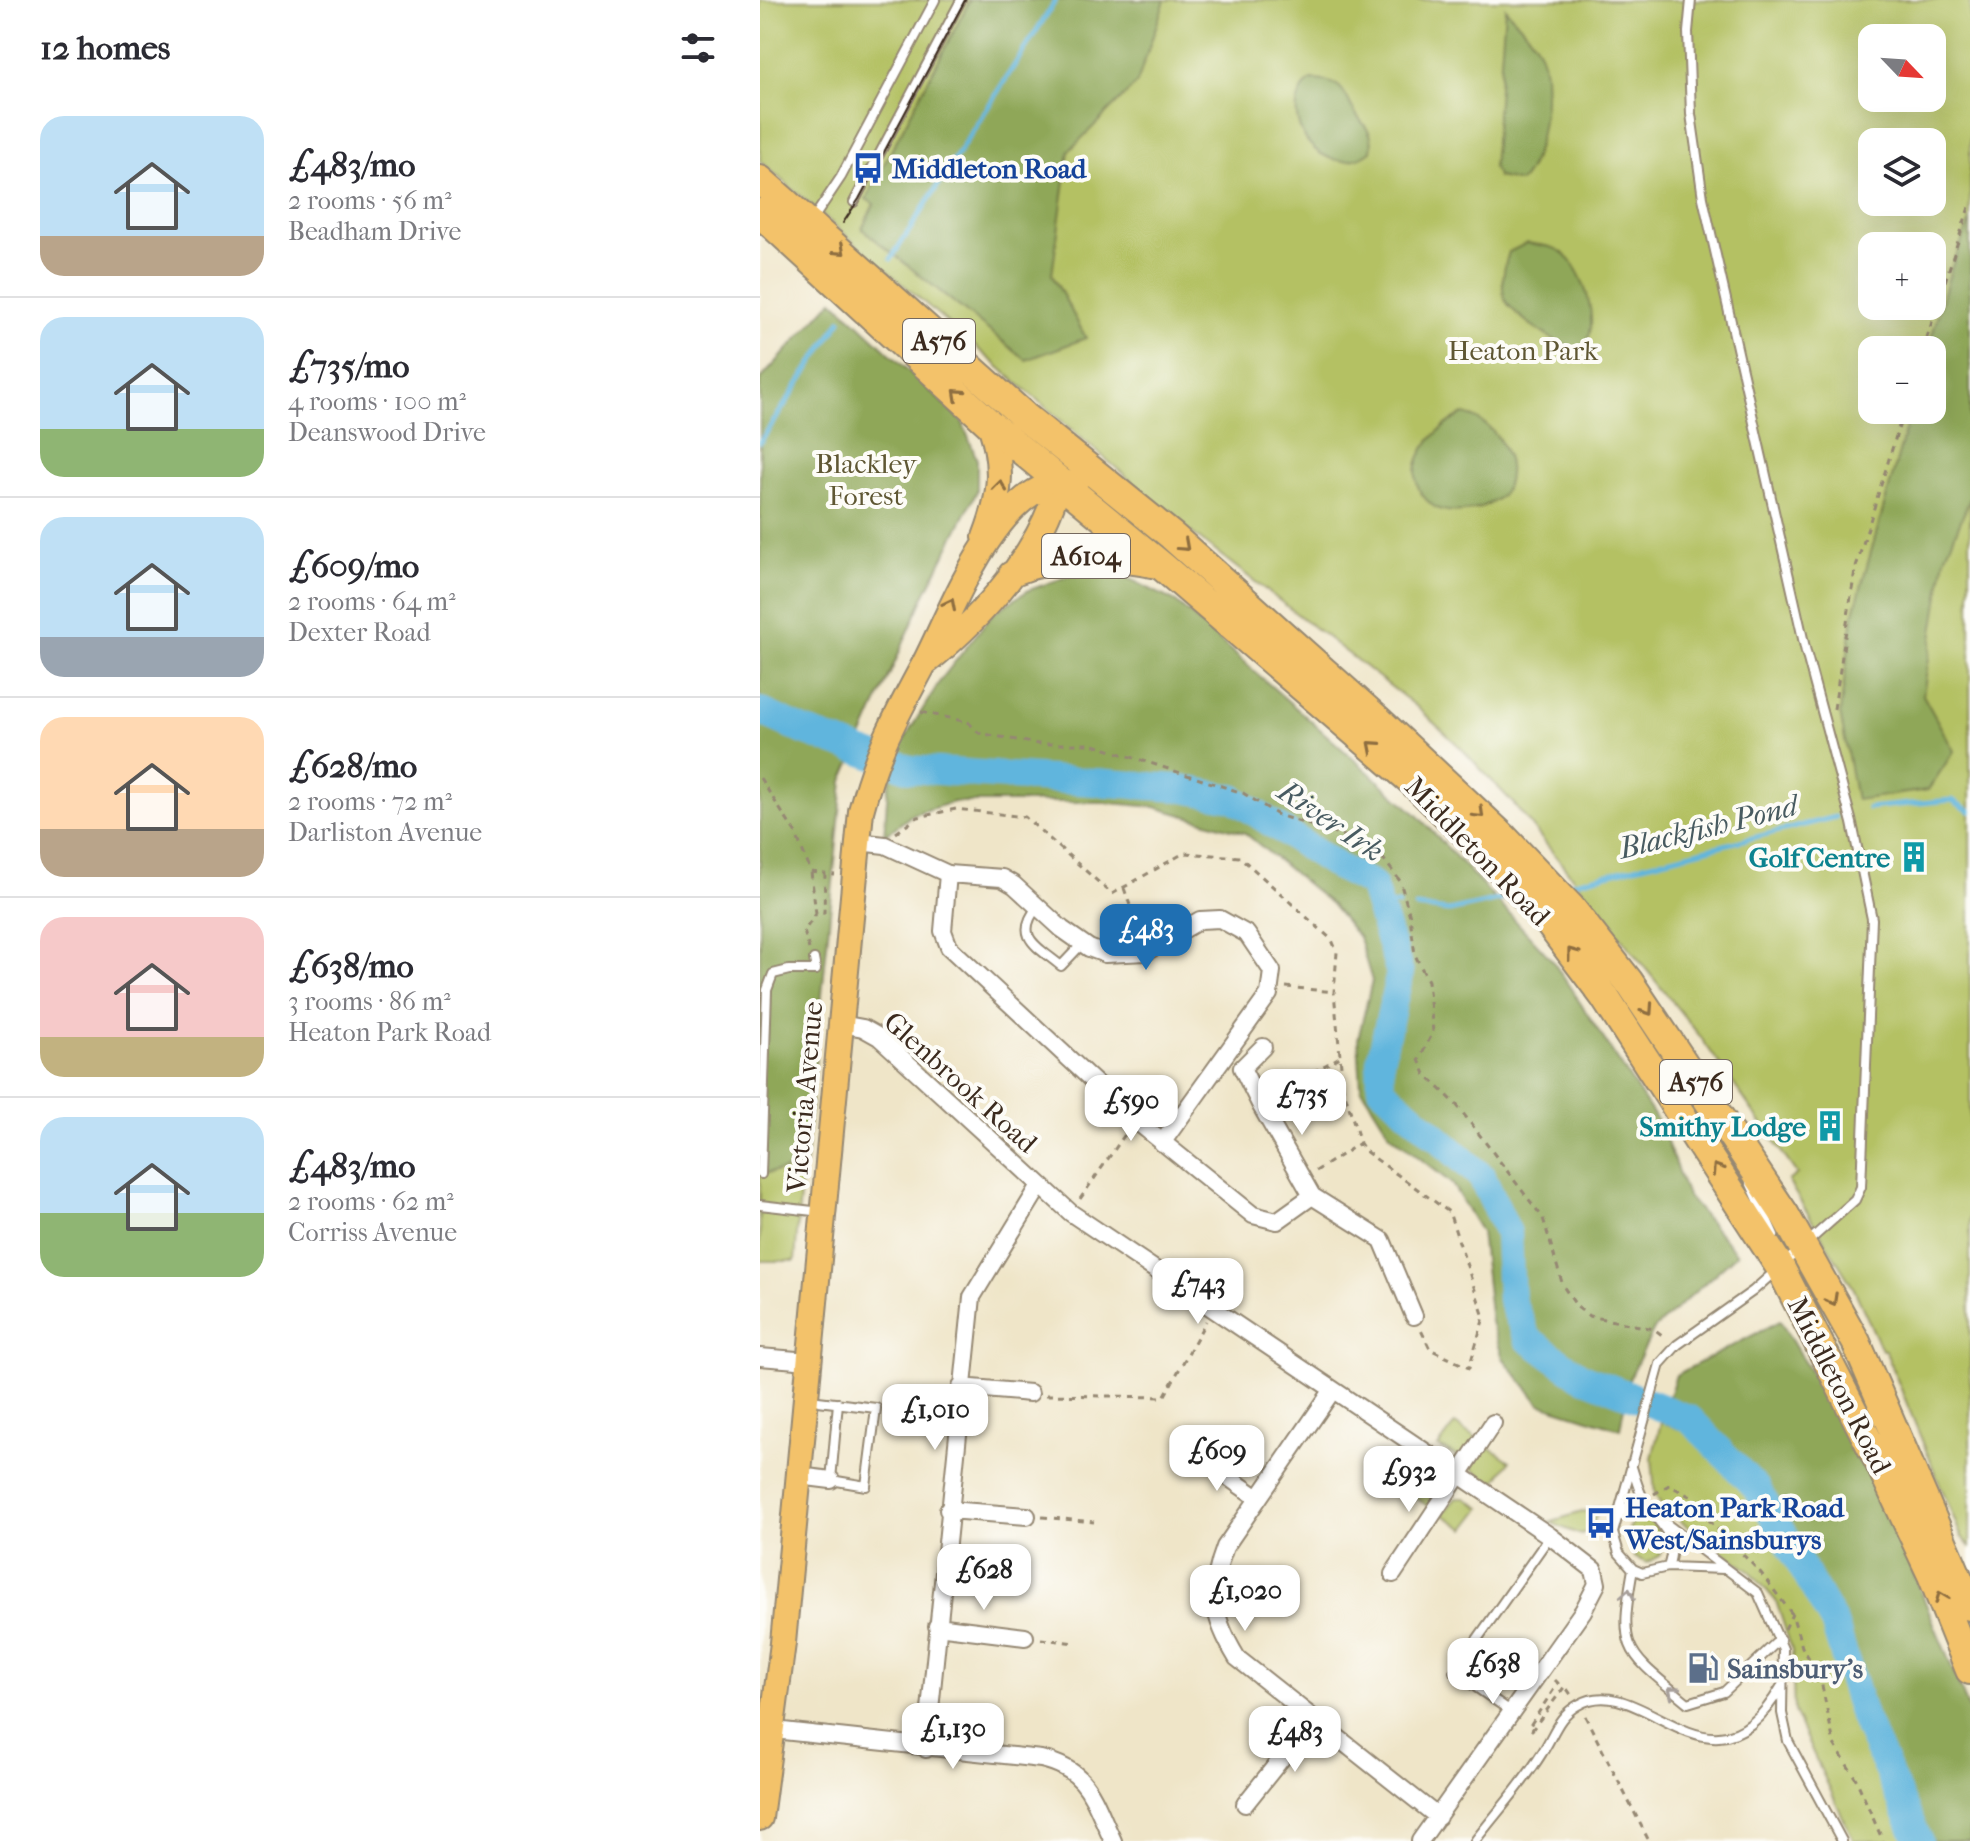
<!DOCTYPE html>
<html lang="en">
<head>
<meta charset="utf-8">
<style>
  body { margin:0; font-family:"IM FELL French Canon",serif; background:#f7f7f7; color:#2b2b33; height:100vh; display:flex; flex-direction:column; font-size:30px; white-space:nowrap }
  * { box-sizing:border-box; margin:0 }
  p { font-size:26px; color:#7c7c81 }
  .icon { flex:none; width:44px; height:44px; fill:none; stroke:currentColor; stroke-width:2; stroke-linecap:round; stroke-linejoin:round }
  .map { position:relative; flex:1; overflow:hidden }
  .drawer { display:flex; flex-direction:column; background:#fff; width:760px }
  .drawer>* { flex:none }
  .needle { width:52px; rotate:115deg }
  .controls { position:absolute; left:1098px; top:24px; display:grid; gap:16px }
  .controls a { display:grid; place-items:center; width:88px; height:88px; border-radius:16px; background:#fff; box-shadow:0 8px 32px #0002; font-size:40px }
  .price { position:absolute; translate:-50% -68px; padding:0 18px; border-radius:16px; background:#fff; color:#222; font-size:26px; line-height:52px; filter:drop-shadow(0 2px 4px #0008) }
  .price::after { content:''; position:absolute; left:50%; top:48px; width:24px; height:18px; margin-left:-12px; background:inherit; clip-path:polygon(0 0,100% 0,50% 100%) }
  .price.current { background:#1f6fb2; color:#fff }
  ul { padding:0; list-style:none }
  li { display:flex; align-items:center; gap:24px; height:200px; padding:0 40px }
  li+li { border-top:2px solid #e1e1e2 }
  li span { display:grid; place-items:center; flex:none; width:224px; height:160px; border-radius:24px; color:#555 }
  li>.icon { margin-inline-start:auto }
  span .icon { width:96px; height:96px; fill:#fffc; stroke-width:1 }
  li b { font-size:34px }
  h2 { display:flex; justify-content:space-between; align-items:center; height:96px; padding:0 40px; font-size:34px }
  main { display:flex; flex:1; min-height:0 }
  .map>svg:first-child { display:block }
  .green { fill:#b4c163; stroke:#787640; stroke-width:2; fill-rule:evenodd }
  .forest { fill:#8fa759; stroke:#65683c; stroke-width:2 }
  .lines { fill:none; stroke-linecap:round; stroke-linejoin:round }
  .stream { stroke:#61b5dd; stroke-width:5 }
  .river { stroke:#61b5dd; stroke-width:28 }
  .lane-casing { stroke:#958873; stroke-width:12 }
  .street-casing { stroke:#958873; stroke-width:20 }
  .primary-casing { stroke:#958873; stroke-width:28 }
  .highway-casing { stroke:#958873; stroke-width:32 }
  .path { stroke:#958873; stroke-width:3; stroke-dasharray:6 6; stroke-linecap:butt }
  .lane { stroke:#fff; stroke-width:8 }
  .street { stroke:#fff; stroke-width:16 }
  .primary { stroke:#f3c26a; stroke-width:24 }
  .highway { stroke:#f3c26a; stroke-width:28 }
  .tram { stroke:#3b2a1e; stroke-width:2 }
  .oneway { stroke:#8e6e40 }
  .oneway2 { stroke:#a79f9a }
  .labels { text-anchor:middle; stroke-width:8; stroke-linejoin:round; paint-order:stroke }
  .shield { fill:#fdfcf7; stroke:#75695f; stroke-width:2 }
  .shield-label { font-size:26px; font-weight:bold; fill:#3b2a1e }
  .transit-label { font-size:28px; font-weight:bold; fill:#164399; stroke:#fdfcf7; text-anchor:start }
  .park-label { font-size:28px; fill:#5f5733; stroke:#fdfcf7 }
  .street-label { font-size:28px; fill:#3b2a1e; stroke:#fdfcf7 }
  .culture-label { font-size:28px; font-weight:bold; fill:#0d838f; stroke:#fdfcf7; text-anchor:end }
  .service-label { font-size:28px; font-weight:bold; fill:#4e5e75; stroke:#fdfcf7; text-anchor:start }
  .water-label { font-size:30px; font-style:italic; fill:#485b61; stroke:#fdfcf7 }
</style>
</head>
<body>
<main>
<section class="drawer">
<h2>12 homes<svg class="icon" aria-label="filters" viewBox="0 0 24 24"><path d="M4 7h16M4 17h16"/><circle cx="9" cy="7" r="2"/><circle cx="15" cy="17" r="2"/></svg></h2>
<ul>
<li><span style="background:linear-gradient(#bfe0f5 75%,#b9a48a 0)"><svg class="icon" aria-label="home" viewBox="0 0 24 24"><path d="M3 11l9-7 9 7M6 9v11h12V9"/></svg></span><div><b>£483/mo</b><p>2 rooms · 56 m²</p><p>Beadham Drive</p></div></li>
<li><span style="background:linear-gradient(#bfe0f5 70%,#8fb573 0)"><svg class="icon" aria-label="home" viewBox="0 0 24 24"><path d="M3 11l9-7 9 7M6 9v11h12V9"/></svg></span><div><b>£735/mo</b><p>4 rooms · 100 m²</p><p>Deanswood Drive</p></div></li>
<li><span style="background:linear-gradient(#bfe0f5 75%,#9aa5b1 0)"><svg class="icon" aria-label="home" viewBox="0 0 24 24"><path d="M3 11l9-7 9 7M6 9v11h12V9"/></svg></span><div><b>£609/mo</b><p>2 rooms · 64 m²</p><p>Dexter Road</p></div></li>
<li><span style="background:linear-gradient(#ffd9b3 70%,#b9a48a 0)"><svg class="icon" aria-label="home" viewBox="0 0 24 24"><path d="M3 11l9-7 9 7M6 9v11h12V9"/></svg></span><div><b>£628/mo</b><p>2 rooms · 72 m²</p><p>Darliston Avenue</p></div></li>
<li><span style="background:linear-gradient(#f6c9c9 75%,#c2b280 0)"><svg class="icon" aria-label="home" viewBox="0 0 24 24"><path d="M3 11l9-7 9 7M6 9v11h12V9"/></svg></span><div><b>£638/mo</b><p>3 rooms · 86 m²</p><p>Heaton Park Road</p></div></li>
<li><span style="background:linear-gradient(#bfe0f5 60%,#8fb573 0)"><svg class="icon" aria-label="home" viewBox="0 0 24 24"><path d="M3 11l9-7 9 7M6 9v11h12V9"/></svg></span><div><b>£483/mo</b><p>2 rooms · 62 m²</p><p>Corriss Avenue</p></div></li>
</ul>
</section>
<div class="map">
<svg width="1210" height="1841" viewBox="0 0 1210 1841">
  <rect width="100%" height="100%" fill="#fdfcf7"/>
  <filter id="ink" filterUnits="userSpaceOnUse"><feTurbulence type="fractalNoise" baseFrequency=".0125" numOctaves="2"/><feDisplacementMap in="SourceGraphic" scale="16" xChannelSelector="R" yChannelSelector="G"/><feConvolveMatrix kernelMatrix="1 2 1 2 8 2 1 2 1" color-interpolation-filters="sRGB"/></filter>
  <filter id="wash" filterUnits="userSpaceOnUse"><feTurbulence type="fractalNoise" baseFrequency=".006" numOctaves="4" result="noise"/><feDisplacementMap in="SourceGraphic" scale="32" xChannelSelector="R" yChannelSelector="G"/><feGaussianBlur stdDeviation="1.8" result="paint"/><feColorMatrix in="noise" values="0 0 0 0 0 0 0 0 0 0 0 0 0 0 0 0 0 1.4 0 .05"/><feComposite in="paint" operator="in"/></filter>
  <g filter="url(#wash)">
    <rect width="100%" height="100%" fill="#efe5c8"/>
    <path class="green" d="M 0,0 L 1210,0 L 1210,1547 L 1201,1536 L 1125,1350 L 1122,1350 L 1094,1289 L 1028,1181 L 1037,1174 L 939,1035 L 754,804 L 699,746 L 656,706 L 427,529 L 0,161 ZM 1112,38 L 1172,38 L 1172,98 L 1112,98 ZM 1112,142 L 1172,142 L 1172,202 L 1112,202 ZM 1112,246 L 1172,246 L 1172,306 L 1112,306 ZM 1112,350 L 1172,350 L 1172,410 L 1112,410 Z
      M 42,1168 L 35,1261 L 0,1261 L 0,1174 Z
      M 901,1422 L 925,1431 L 991,1499 L 1067,1630 L 1098,1733 L 1147,1841 L 1094,1841 L 1034,1712 L 1032,1650 L 1016,1601 L 991,1572 L 905,1510 L 895,1495 L 892,1458 Z
      M 695,1424 L 717,1439 L 702,1459 L 678,1447 Z
      M 726,1445 L 750,1461 L 734,1484 L 711,1468 Z
      M 659,1467 L 679,1480 L 678,1492 L 669,1507 L 644,1489 Z
      M 696,1498 L 705,1498 L 721,1508 L 705,1529 L 682,1514 Z
      M 839,1507 L 832,1527 L 821,1535 L 789,1522 Z
      M 882,1515 C 898,1521 905,1540 900,1556 L 887,1563 L 874,1557 L 867,1534 L 874,1518 Z"/>
    <path class="forest" d="M 210,0 L 405,0 L 377,83 L 309,151 L 292,275 L 326,338 L 266,360 L 102,229 L 114,204 L 106,199 Z
      M 745,8 C 758,24 775,37 782,58 C 791,86 782,162 760,182 L 738,177 L 733,168 Z
      M 551,80 C 589,81 581,93 598,117 C 608,130 614,134 611,151 C 565,186 510,117 551,80 Z
      M 1210,220 L 1210,499 L 1185,558 L 1163,695 L 1194,751 L 1168,790 L 1096,800 L 1080,713 L 1093,616 L 1151,410 L 1172,410 L 1172,350 L 1168,350 L 1191,269 Z
      M 767,243 C 779,245 794,246 803,253 C 824,270 843,327 822,349 C 805,351 749,314 744,297 C 741,283 745,264 749,252 Z
      M 73,300 L 202,421 L 217,460 L 217,491 L 164,596 L 83,781 L 45,1167 L 0,1174 L 0,380 Z
      M 704,414 C 734,420 761,461 744,491 C 734,509 689,519 672,505 C 634,474 671,429 704,414 Z
      M 358,573 L 416,602 L 657,815 L 792,960 L 901,1126 L 927,1196 L 977,1254 L 894,1329 L 869,1379 L 860,1429 L 780,1404 L 743,1358 L 731,1322 L 721,1232 L 692,1184 L 630,1134 L 601,1088 L 598,1039 L 612,981 L 599,938 L 571,904 L 485,833 L 395,807 L 339,802 L 194,802 L 153,814 L 124,836 L 128,788 L 141,745 L 180,681 L 233,613 L 269,590 L 309,576 Z
      M 1020,1321 L 1120,1491 L 1210,1712 L 1210,1841 L 1173,1841 C 1141,1787 1113,1730 1092,1671 C 1086,1652 1084,1630 1076,1612 C 1040,1529 986,1448 907,1402 L 916,1375 Z"/>
    <g class="lines">
      <path class="stream" d="M 131,259 L 296,0
        M 0,442 L 81,320
        M 1108,808 L 1192,800 L 1210,811
        M 807,884 L 1076,817
        M 618,903 L 639,905
        M 656,907 L 689,911 L 752,897"/>
      <path class="river" d="M 0,711 L 44,731 L 150,769 L 418,788 L 473,798 L 578,867 L 612,884 L 640,973 L 620,1061 L 621,1088 L 722,1177 L 748,1233 L 751,1300 L 768,1339 L 820,1376 L 930,1419 L 997,1489 L 1074,1623 L 1103,1716 L 1159,1841"/>
    </g>
  </g>
  <g filter="url(#ink)">
    <g class="lines">
      <defs>
        <path id="lane" d="M 94,202 L 201,0
          M 53,219 L 81,177 L 175,0
          M 278,906 C 253,937 277,946 301,966 L 322,944
          M 1,1174 L 7,990 L 13,974 L 29,970 L 56,970 L 54,959
          M 990,1182 L 1014,1235
          M 0,1205 L 62,1212
          M 50,1400 L 116,1408 L 106,1486 L 71,1480 L 78,1403
          M 871,1464 C 875,1476 878,1490 884,1500 C 899,1528 920,1532 908,1567 L 882,1573 L 873,1569 L 859,1553 L 853,1533 L 900,1364 L 917,1345 L 993,1291 L 1095,1200 L 1101,1187 L 1112,919 L 1092,823 L 1046,652 L 943,198 L 931,114 L 928,32 L 931,0
          M 860,1516 L 869,1506 L 886,1503
          M 900,1519 L 998,1593 L 1023,1649 L 1022,1713 L 1028,1741 L 1082,1841
          M 908,1567 L 964,1569
          M 873,1569 C 858,1652 865,1651 928,1703 L 964,1692 L 1020,1639
          M 752,1712 L 694,1672 L 790,1536
          M 715,1841 C 737,1812 763,1784 782,1753 C 794,1735 798,1716 818,1705 C 883,1667 951,1808 1021,1687"/>
        <path id="street" d="M 98,842 L 125,845 L 188,874 L 242,878 L 254,885 L 302,929 L 329,948 L 345,954 L 386,952 L 440,920 L 460,919 L 487,934 L 512,971 L 509,994 L 402,1143
          M 188,874 L 183,931 L 189,947 L 375,1120 L 493,1215 L 517,1221 L 552,1196 L 622,1240 L 654,1316
          M 81,1024 L 103,1028 L 119,1037 L 311,1213 L 790,1536 L 834,1570 L 837,1584 L 823,1611 L 660,1841
          M 539,1080 L 501,1106 L 552,1196
          M 501,1106 L 482,1068 L 503,1047
          M 0,1357 L 49,1361
          M 201,1387 L 270,1393
          M 572,1391 L 465,1547 C 448,1592 452,1617 477,1658 L 678,1817
          M 438,1456 L 498,1498
          M 39,1476 L 71,1480
          M 188,1510 L 267,1516
          M 633,1574 L 733,1423
          M 177,1626 L 265,1637
          M 14,1730 L 281,1759 C 330,1770 333,1800 353,1841
          M 166,1749 L 212,1297 L 279,1187
          M 485,1804 L 553,1719"/>
        <path id="primary" d="M 225,537 C 241,496 244,466 230,424
          M 251,574 C 303,553 349,556 403,567
          M 168,661 C 223,616 281,553 299,482
          M 0,1818 L 23,1643 L 101,811 C 116,753 135,718 163,666 C 189,618 241,469 315,484"/>
        <path id="highway" d="M 0,180 L 264,416 L 412,536 L 619,721 L 744,838 L 810,907 L 869,982 L 1025,1215 L 1096,1342 L 1210,1606
          M 0,213 L 230,424 L 403,567 L 653,782 L 727,854 L 789,923 L 844,996 L 1020,1267 L 1121,1466 L 1172,1575 L 1210,1670"/>
      </defs>
      <use href="#lane" class="lane-casing"/>
      <use href="#street" class="street-casing"/>
      <use href="#primary" class="primary-casing"/>
      <use href="#highway" class="highway-casing"/>
      <path class="path" d="M 1163,350 L 1210,204
        M 300,532 L 315,539
        M 1074,709 L 1095,570 L 1144,410
        M 161,712 L 208,722 L 219,733 L 278,744 L 331,744 L 483,793 L 518,815 L 613,845 L 640,881 L 650,916 L 655,955 L 668,981 L 673,1032 L 659,1060 L 665,1074 L 696,1104 L 783,1218 L 803,1286 L 817,1307 L 829,1316 L 894,1329 L 906,1338
        M 0,778 L 36,834 L 51,872 L 56,914 L 64,913 L 65,874 L 75,875
        M 136,833 L 158,817 L 196,809 L 265,817 L 352,894 L 424,853 L 480,857 L 572,940 L 577,952 L 574,992 L 583,1087 L 600,1143 L 605,1151 L 689,1212 L 724,1317 L 709,1368 L 670,1349 L 661,1330
        M 51,872 L 65,874
        M 364,888 L 381,937
        M 49,949 L 44,931 L 56,914
        M 526,987 L 574,992
        M 553,1072 L 580,1057
        M 556,1171 L 600,1143
        M 320,1199 L 366,1133
        M 286,1395 L 404,1397 L 446,1321
        M 128,1409 L 184,1416
        M 894,1494 L 909,1485 L 933,1498 L 944,1515 L 1001,1573 L 1032,1614 L 1042,1647 L 1060,1676 L 1074,1744 L 1096,1779 L 1123,1841
        M 282,1517 L 334,1522
        M 872,1551 L 898,1538
        M 1025,1629 L 1032,1614
        M 281,1639 L 316,1643
        M 795,1680 L 798,1683 L 769,1727 L 772,1730 L 805,1686 L 812,1696
        M 825,1716 L 889,1841"/>
      <use href="#lane" class="lane"/>
      <use href="#street" class="street"/>
      <use href="#primary" class="primary"/>
      <use href="#highway" class="highway"/>
      <path class="tram" d="M 83,223 L 99,199 L 205,0"/>
    </g>
    <defs><path id="oneway-chevron" d="M-2-3.5L2.5 0L-2 3.5" fill="none" stroke-width="1.6" stroke-linecap="round" stroke-linejoin="round" transform="scale(2)"/></defs>
    <g class="oneway">
      <use href="#oneway-chevron" transform="translate(80 250) rotate(42)"/>
      <use href="#oneway-chevron" transform="translate(198 394) rotate(-137)"/>
      <use href="#oneway-chevron" transform="translate(240 486) rotate(-83)"/>
      <use href="#oneway-chevron" transform="translate(424 546) rotate(42)"/>
      <use href="#oneway-chevron" transform="translate(190 604) rotate(-63)"/>
      <use href="#oneway-chevron" transform="translate(613 746) rotate(-139)"/>
      <use href="#oneway-chevron" transform="translate(719 813) rotate(44)"/>
      <use href="#oneway-chevron" transform="translate(812 953) rotate(-127)"/>
      <use href="#oneway-chevron" transform="translate(888 1010) rotate(56)"/>
      <use href="#oneway-chevron" transform="translate(957 1169) rotate(-123)"/>
      <use href="#oneway-chevron" transform="translate(1072 1300) rotate(61)"/>
      <use href="#oneway-chevron" transform="translate(1181 1597) rotate(-112)"/>
    </g>
    <g class="oneway2">
      <use href="#oneway-chevron" transform="translate(868 1594) rotate(-80)"/>
      <use href="#oneway-chevron" transform="translate(913 1691) rotate(-140)"/>
    </g>
  </g>
  <defs>
    <symbol id="bus-bare" viewBox="-9 -9 18 18"><path d="M-5-6H5V4H4V6H2V4H-2V6H-4V4H-5ZM-3.5-4V0h7V-4ZM-3.5 1.2v1.5H-2V1.2ZM2 1.2v1.5H3.5V1.2Z" fill="#1a4fb4" stroke="#fdfcf7" stroke-width="2.5" paint-order="stroke"/></symbol>
    <symbol id="building-bare" viewBox="-9 -9 18 18"><path d="M-4-6H4V6H1V3H-1V6H-4ZM-2.5-4.3h1.7v1.8h-1.7ZM.8-4.3h1.7v1.8H.8ZM-2.5-1h1.7V.8h-1.7ZM.8-1h1.7V.8H.8Z" fill="#0f9aa8" stroke="#fdfcf7" stroke-width="2.5" paint-order="stroke"/></symbol>
    <symbol id="fuel-bare" viewBox="-9 -9 18 18"><path d="M-5.5-6h7V0h2V4h1.3V-2.5L3-4.5l.8-.8L6-3V5H2.5V1h-1V6h-7ZM-4.2-4.7v3.2H.2V-4.7Z" fill="#5c6f8a" stroke="#fdfcf7" stroke-width="2.5" paint-order="stroke"/></symbol>
  </defs>
  <g fill-rule="evenodd">
    <use href="#bus-bare" x="86" y="146" width="44" height="44"/>
    <use href="#building-bare" x="1132" y="835" width="44" height="44"/>
    <use href="#building-bare" x="1048" y="1104" width="44" height="44"/>
    <use href="#bus-bare" x="819" y="1501" width="44" height="44"/>
    <use href="#fuel-bare" x="921" y="1646" width="44" height="44"/>
  </g>
  <g class="labels">
    <g class="shield">
      <rect x="143" y="319" width="72" height="44" rx="6"/>
      <rect x="282" y="534" width="88" height="44" rx="6"/>
      <rect x="900" y="1060" width="72" height="44" rx="6"/>
    </g>
    <g class="shield-label">
      <text x="179" y="350">A576</text>
      <text x="326" y="565">A6104</text>
      <text x="936" y="1091">A576</text>
    </g>
    <g class="transit-label">
      <text x="132" y="178">Middleton Road</text>
      <text x="865" y="1517">Heaton Park Road<tspan x="865" dy="32">West/Sainsburys</tspan></text>
    </g>
    <g class="park-label">
      <text x="763" y="360">Heaton Park</text>
      <text x="106" y="473">Blackley<tspan x="106" dy="32">Forest</tspan></text>
    </g>
    <g class="street-label">
      <text transform="translate(718 851) rotate(46)" y="10">Middleton Road</text>
      <text transform="translate(201 1082) rotate(42)" y="10">Glenbrook Road</text>
      <text transform="translate(44 1097) rotate(-85)" y="10">Victoria Avenue</text>
      <text transform="translate(1080 1385) rotate(63)" y="10">Middleton Road</text>
    </g>
    <g class="culture-label">
      <text x="1130" y="867">Golf Centre</text>
      <text x="1046" y="1136">Smithy Lodge</text>
    </g>
    <g class="service-label">
      <text x="967" y="1678">Sainsbury's</text>
    </g>
    <g class="water-label">
      <text transform="translate(571 821) rotate(34)" y="10">River Irk</text>
      <text transform="translate(948 827) rotate(-14)" y="10">Blackfish Pond</text>
    </g>
  </g>
</svg>
<div class="controls">
<a><svg class="needle" viewBox="-14 -14 28 28"><path d="M0-13l5 13h-10z" fill="#e53935"/><path d="M0 13l5-13h-10z" fill="#7c7c81"/></svg></a>
<a><svg class="icon" aria-label="layers" viewBox="0 0 24 24"><path d="M12 4l9 5-9 5-9-5zM3 14l9 5 9-5"/></svg></a>
<a>+</a>
<a>−</a>
</div>
<b class="price current" style="left:386px;top:972px">£483</b>
<b class="price" style="left:542px;top:1137px">£735</b>
<b class="price" style="left:371px;top:1143px">£590</b>
<b class="price" style="left:438px;top:1326px">£743</b>
<b class="price" style="left:175px;top:1452px">£1,010</b>
<b class="price" style="left:457px;top:1493px">£609</b>
<b class="price" style="left:649px;top:1514px">£932</b>
<b class="price" style="left:224px;top:1612px">£628</b>
<b class="price" style="left:485px;top:1633px">£1,020</b>
<b class="price" style="left:733px;top:1706px">£638</b>
<b class="price" style="left:193px;top:1771px">£1,130</b>
<b class="price" style="left:535px;top:1774px">£483</b>
</div>
</main>
</body>
</html>
